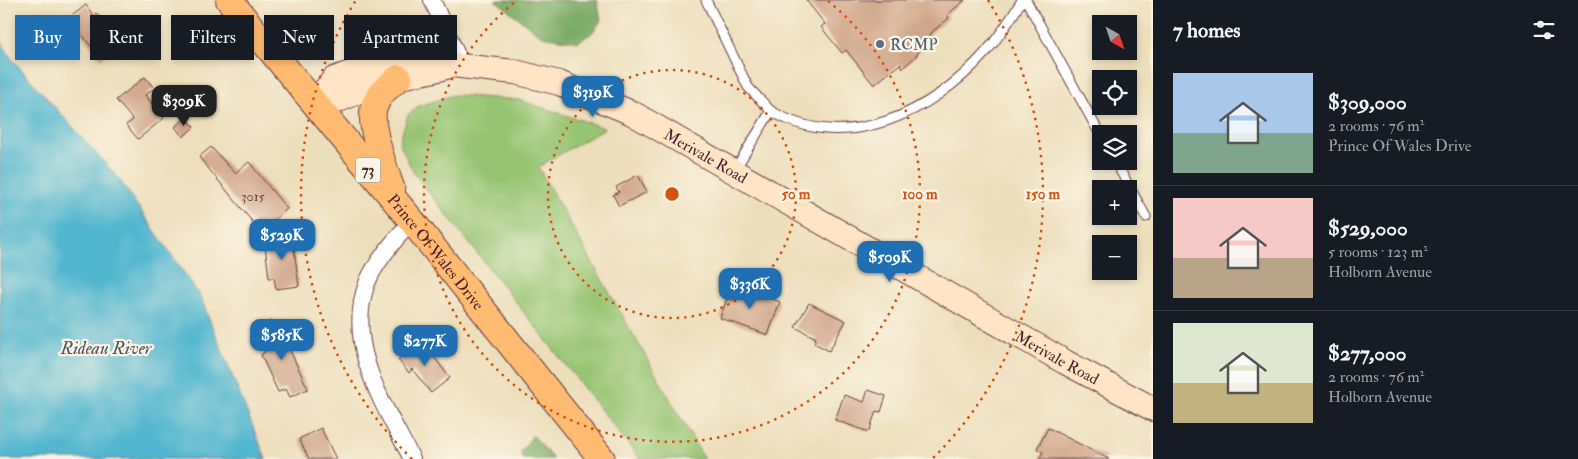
<!DOCTYPE html>
<html lang="en">
<head>
<meta charset="utf-8">
<style>
  body { margin:0; font-family:"IM FELL Double Pica",serif; background:#20242c; color:#f1f3f6; height:100vh; display:flex; flex-direction:column; font-size:19px; white-space:nowrap }
  * { box-sizing:border-box; margin:0 }
  p { font-size:16px; color:#9ea1a6 }
  .icon { flex:none; width:28px; height:28px; fill:none; stroke:currentColor; stroke-width:2; stroke-linecap:round; stroke-linejoin:round }
  .map { position:relative; flex:1; overflow:hidden }
  .panel { display:flex; flex-direction:column; background:#171b24; width:425px }
  .panel>* { flex:none }
  .top-card { position:absolute; left:15px; top:15px; width:475px; height:45px; display:flex; gap:10px }
  .needle { width:32px; rotate:140deg }
  .tools { position:absolute; left:1092px; top:15px; display:grid; gap:10px }
  .tools a { display:grid; place-items:center; width:45px; height:45px; border-radius:0px; background:#171b24; box-shadow:0 2px 8px #0003; font-size:25px }
  .price { position:absolute; translate:-50% -42px; padding:0 11px; border-radius:10px; background:#1f6fb2; color:#fff; font-size:16px; line-height:32px; filter:drop-shadow(0 1px 2px #0008) }
  .price::after { content:''; position:absolute; left:50%; top:30px; width:15px; height:11px; margin-left:-8px; background:inherit; clip-path:polygon(0 0,100% 0,50% 100%) }
  .price.on { background:#222; color:#fff }
  ul { padding:0; list-style:none }
  li { display:flex; align-items:center; gap:15px; height:125px; padding:0 20px }
  li+li { border-top:1px solid #363941 }
  li span { display:grid; place-items:center; flex:none; width:140px; height:100px; border-radius:0px; color:#555 }
  li>.icon { margin-inline-start:auto }
  span .icon { width:60px; height:60px; fill:#fffc; stroke-width:1 }
  li b { font-size:21px }
  h2 { display:flex; justify-content:space-between; align-items:center; height:60px; padding:0 20px; font-size:21px }
  .tag { padding:0 18px; border-radius:0px; background:#171b24; box-shadow:0 2px 8px #0003; font-size:18px; line-height:45px }
  .tag.on { background:#1f6fb2; color:#fff }
  main { display:flex; flex:1; min-height:0 }
  .map>svg:first-child { display:block }
  .green { fill:#97c472; stroke:#70724e }
  .forest { fill:#79aa64; stroke:#626448 }
  .water { fill:#51b6cf; stroke:#4e6a7d }
  .building { fill:#d1a78b }
  .lines { fill:none; stroke-linecap:round; stroke-linejoin:round }
  .service-casing { stroke:#623c41; stroke-width:11 }
  .minor-casing { stroke:#623c41; stroke-width:18 }
  .secondary-casing { stroke:#623c41; stroke-width:26 }
  .primary-casing { stroke:#623c41; stroke-width:28 }
  .service { stroke:#fff; stroke-width:9 }
  .minor { stroke:#fff; stroke-width:16 }
  .secondary { stroke:#ffe4c6; stroke-width:24 }
  .primary { stroke:#ffbb71; stroke-width:26 }
  .ring { fill:none; stroke:#d8530f; stroke-width:2.5; stroke-dasharray:2.5 5 }
  .service-dot { fill:#5c6f8a; stroke:#fcf5e5; stroke-width:2 }
  .labels { text-anchor:middle; stroke-width:4.5; stroke-linejoin:round; paint-order:stroke }
  .number-label { font-size:14px; fill:#6c4143 }
  .shield { fill:#fcf5e5; stroke:#7f5f63; stroke-width:1 }
  .shield-label { font-size:15px; font-weight:bold; fill:#4a1f2b }
  .service-label { font-size:16px; fill:#4e5e75; stroke:#fcf5e5; text-anchor:start }
  .street-label { font-size:16px; fill:#4a1f2b; stroke:#fcf5e5 }
  .water-label { font-size:18px; font-style:italic; fill:#4c5464; stroke:#fcf5e5 }
  .centre { fill:#d8530f; stroke:#fcf5e5; stroke-width:2.5 }
  .ring-label { font-size:15px; text-anchor:middle; font-weight:bold; fill:#d8530f; stroke:#fcf5e5; stroke-width:4.5; stroke-linejoin:round; paint-order:stroke }
</style>
</head>
<body>
<main>
<div class="map">
<svg width="1153" height="459" viewBox="0 0 1153 459">
  <rect width="100%" height="100%" fill="#fcf5e5"/>
  <filter id="ink" filterUnits="userSpaceOnUse"><feTurbulence type="fractalNoise" baseFrequency=".02" numOctaves="2"/><feDisplacementMap in="SourceGraphic" scale="10" xChannelSelector="R" yChannelSelector="G"/><feConvolveMatrix kernelMatrix="1 2 1 2 8 2 1 2 1" color-interpolation-filters="sRGB"/></filter>
  <filter id="wash" filterUnits="userSpaceOnUse"><feTurbulence type="fractalNoise" baseFrequency=".0096" numOctaves="4" result="noise"/><feDisplacementMap in="SourceGraphic" scale="20" xChannelSelector="R" yChannelSelector="G"/><feGaussianBlur stdDeviation="1.12" result="paint"/><feColorMatrix in="noise" values="0 0 0 0 0 0 0 0 0 0 0 0 0 0 0 0 0 1.4 0 .05"/><feComposite in="paint" operator="in"/></filter>
  <g filter="url(#wash)">
    <rect width="100%" height="100%" fill="#eddebb"/>
    <path class="green" d="M 453,95 L 519,100 L 605,128 L 538,167 L 704,459 L 640,459 L 413,172 L 399,142 L 408,115 L 419,106 Z"/>
    <path class="forest" d="M 495,0 L 597,0 L 601,21 L 592,33 L 578,42 L 542,36 Z
      M 533,435 L 553,459 L 522,459 L 521,452 Z"/>
    <path class="water" d="M 0,39 L 11,58 L 119,179 L 200,296 L 266,459 L 0,459 Z"/>
    <g id="blocks">
      <path class="building" d="M 806,0 L 965,0 L 947,15 L 949,18 L 932,32 L 916,56 L 903,68 L 900,64 L 874,85 L 846,50 L 842,53 L 821,27 L 825,24 Z
        M 86,5 L 93,15 L 96,13 L 122,43 L 101,59 L 69,18 Z
        M 145,77 L 154,88 L 145,95 L 164,118 L 138,139 L 126,125 L 133,120 L 116,100 Z
        M 186,117 L 194,127 L 183,137 L 175,127 Z
        M 211,147 L 235,173 L 249,162 L 287,209 L 260,231 L 199,157 Z
        M 638,175 L 647,192 L 619,206 L 613,195 L 619,192 L 616,187 Z
        M 292,234 L 299,286 L 276,289 L 274,278 L 269,278 L 264,237 Z
        M 732,285 L 780,302 L 768,335 L 720,318 Z
        M 809,303 L 846,321 L 829,351 L 814,343 L 816,338 L 795,327 Z
        M 269,321 L 289,324 L 288,346 L 308,389 L 290,397 L 286,389 L 278,392 L 261,355 L 267,350 Z
        M 422,341 L 450,378 L 431,393 L 412,369 L 409,373 L 398,360 Z
        M 868,390 L 886,396 L 881,412 L 876,411 L 869,432 L 835,420 L 844,395 L 864,402 Z
        M 321,428 L 336,459 L 309,459 L 299,439 Z
        M 1048,428 L 1109,459 L 1039,459 L 1043,452 L 1037,449 Z"/>
    </g>
  </g>
  <g filter="url(#ink)">
    <use href="#blocks" fill-opacity="0" stroke="#623c41" stroke-width="1"/>
    <g class="lines">
      <defs>
        <path id="service" d="M 706,0 L 748,87 L 771,111
          M 1026,0 L 1101,136
          M 1115,161 L 1146,217
          M 734,171 L 771,111 C 846,155 932,113 985,53 C 999,37 1011,19 1022,0"/>
        <path id="minor" d="M 432,0 L 462,66
          M 412,221 C 395,239 376,261 367,283 C 344,346 385,406 412,459"/>
        <g id="secondary">
          <path id="s1" d="M 452,65 C 430,73 407,74 385,81 C 361,88 341,102 317,107 L 322,94 L 334,79 L 384,61 L 413,58 L 452,65 L 515,72 L 559,83 L 632,113 L 1065,362 L 1153,409"/>
        </g>
        <g id="primary">
          <path id="s2" d="M 229,0 L 412,221 L 602,459"/>
          <path d="M 392,190 C 386,173 368,124 374,107 C 378,95 389,85 399,78"/>
        </g>
      </defs>
      <use href="#service" class="service-casing"/>
      <use href="#minor" class="minor-casing"/>
      <use href="#secondary" class="secondary-casing"/>
      <use href="#primary" class="primary-casing"/>
      <use href="#service" class="service"/>
      <use href="#minor" class="minor"/>
      <use href="#secondary" class="secondary"/>
      <use href="#primary" class="primary"/>
    </g>
  </g>
  <g class="ring">
    <circle cx="672" cy="194" r="124"/>
    <path d="M828 1A248 248 0 1 1 516 1"/>
    <path d="M412 459A371 371 0 0 1 356 0M988 0A371 371 0 0 1 932 459"/>
  </g>
  <circle class="service-dot" cx="880" cy="44" r="5"/>
  <g class="labels">
    <g class="number-label">
      <text x="253" y="201">3015</text>
    </g>
    <rect class="shield" x="355.5" y="157.5" width="25" height="25" rx="4"/>
    <g class="shield-label">
      <text x="368" y="175">73</text>
    </g>
    <g class="service-label">
      <text x="890" y="50">RCMP</text>
    </g>
    <g class="street-label">
      <text dy="6" stroke="none"><textPath href="#s1" startOffset="570">Merivale Road</textPath></text>
      <text dy="6" stroke="none"><textPath href="#s2" startOffset="326">Prince Of Wales Drive</textPath></text>
      <text dy="6" stroke="none"><textPath href="#s1" startOffset="975">Merivale Road</textPath></text>
    </g>
    <g class="water-label">
      <text x="106" y="354">Rideau River</text>
    </g>
  </g>
  <circle cx="672" cy="194" r="8" class="centre"/>
  <g class="ring-label">
    <text x="796" y="199">50 m</text>
    <text x="920" y="199">100 m</text>
    <text x="1043" y="199">150 m</text>
  </g>
</svg>
<div class="tools">
<a><svg class="needle" viewBox="-14 -14 28 28"><path d="M0-13l5 13h-10z" fill="#e53935"/><path d="M0 13l5-13h-10z" fill="#9ea1a6"/></svg></a>
<a><svg class="icon" aria-label="locate" viewBox="0 0 24 24"><circle cx="12" cy="12" r="6"/><path d="M12 2v4M12 18v4M2 12h4M18 12h4"/></svg></a>
<a><svg class="icon" aria-label="layers" viewBox="0 0 24 24"><path d="M12 4l9 5-9 5-9-5zM3 14l9 5 9-5"/></svg></a>
<a>+</a>
<a>−</a>
</div>
<b class="price" style="left:593px;top:118px">$319K</b>
<b class="price on" style="left:184px;top:127px">$309K</b>
<b class="price" style="left:282px;top:261px">$529K</b>
<b class="price" style="left:890px;top:283px">$509K</b>
<b class="price" style="left:750px;top:310px">$336K</b>
<b class="price" style="left:282px;top:361px">$585K</b>
<b class="price" style="left:425px;top:367px">$277K</b>
<div class="top-card">
<a class="tag on">Buy</a>
<a class="tag">Rent</a>
<a class="tag">Filters</a>
<a class="tag">New</a>
<a class="tag">Apartment</a>
</div>
</div>
<section class="panel">
<h2>7 homes<svg class="icon" aria-label="filters" viewBox="0 0 24 24"><path d="M4 7h16M4 17h16"/><circle cx="9" cy="7" r="2"/><circle cx="15" cy="17" r="2"/></svg></h2>
<ul>
<li><span style="background:linear-gradient(#a9c7e8 60%,#7fa58c 0)"><svg class="icon" aria-label="home" viewBox="0 0 24 24"><path d="M3 11l9-7 9 7M6 9v11h12V9"/></svg></span><div><b>$309,000</b><p>2 rooms · 76 m²</p><p>Prince Of Wales Drive</p></div></li>
<li><span style="background:linear-gradient(#f6c9c9 60%,#b9a48a 0)"><svg class="icon" aria-label="home" viewBox="0 0 24 24"><path d="M3 11l9-7 9 7M6 9v11h12V9"/></svg></span><div><b>$529,000</b><p>5 rooms · 123 m²</p><p>Holborn Avenue</p></div></li>
<li><span style="background:linear-gradient(#dfe7d0 60%,#c2b280 0)"><svg class="icon" aria-label="home" viewBox="0 0 24 24"><path d="M3 11l9-7 9 7M6 9v11h12V9"/></svg></span><div><b>$277,000</b><p>2 rooms · 76 m²</p><p>Holborn Avenue</p></div></li>
</ul>
</section>
</main>
</body>
</html>
